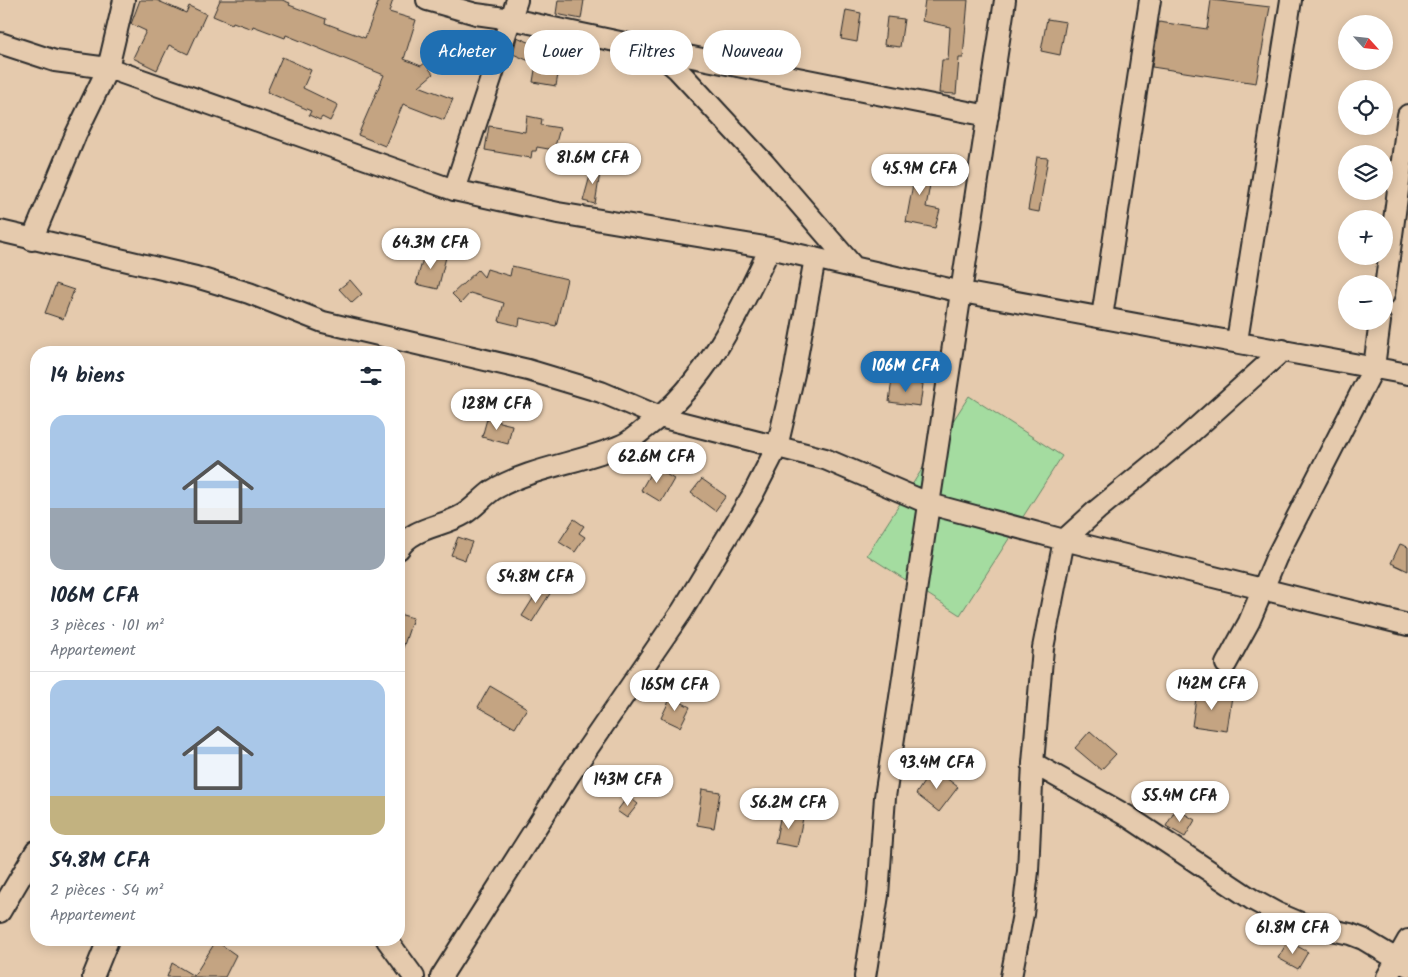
<!DOCTYPE html>
<html lang="fr">
<head>
<meta charset="utf-8">
<style>
  body { margin:0; font-family:Kalam,sans-serif; background:#f2f2f3; color:#1f2937; height:100vh; display:flex; flex-direction:column; font-size:19px; white-space:nowrap }
  * { box-sizing:border-box; margin:0 }
  p { font-size:16px; color:#747a83 }
  .icon { flex:none; width:28px; height:28px; fill:none; stroke:currentColor; stroke-width:2; stroke-linecap:round; stroke-linejoin:round }
  .map { position:relative; flex:1; overflow:hidden }
  .details { position:absolute; left:30px; top:346px; width:375px; height:600px; display:flex; flex-direction:column; background:#fff; border-radius:20px; box-shadow:0 2px 12px #0003 }
  .details>* { flex:none }
  .top-card { position:absolute; left:420px; top:30px; width:475px; height:45px; display:flex; gap:10px }
  .needle { width:32px; rotate:117deg }
  .tools { position:absolute; left:1338px; top:15px; display:grid; gap:10px }
  .tools a { display:grid; place-items:center; width:55px; height:55px; border-radius:50%; background:#fff; box-shadow:0 2px 12px #0003; font-size:25px }
  .price { position:absolute; translate:-50% -42px; padding:0 11px; border-radius:18px; background:#fff; color:#222; font-size:16px; line-height:32px; filter:drop-shadow(0 1px 2px #0008) }
  .price::after { content:''; position:absolute; left:50%; top:30px; width:15px; height:11px; margin-left:-8px; background:inherit; clip-path:polygon(0 0,100% 0,50% 100%) }
  .price.active { background:#1f6fb2; color:#fff }
  ul { padding:0; list-style:none }
  li { display:grid; align-content:center; gap:10px; height:265px; padding:0 20px }
  li+li { border-top:1px solid #e0e1e3 }
  li span { display:grid; place-items:center; height:155px; border-radius:15px; color:#555 }
  li>.icon { margin-inline-start:auto }
  span .icon { width:90px; height:90px; fill:#fffc; stroke-width:1 }
  li b { font-size:21px }
  h2 { display:flex; justify-content:space-between; align-items:center; height:60px; padding:0 20px; font-size:21px }
  .pill { padding:0 18px; border-radius:22px; background:#fff; box-shadow:0 2px 12px #0003; font-size:18px; line-height:45px }
  .pill.active { background:#1f6fb2; color:#fff }
  .map>svg:first-child { display:block }
  .green { fill:#a4dca0; stroke:#688466 }
  .building { fill:#c4a482; stroke:#2b2b2b }
  .lines { fill:none; stroke-linecap:round; stroke-linejoin:round }
  .minor-casing { stroke:#2b2b2b; stroke-width:24 }
  .minor { stroke:#e5caad; stroke-width:20 }
</style>
</head>
<body>
<div class="map">
<svg width="1408" height="977" viewBox="0 0 1408 977">
  <rect width="100%" height="100%" fill="#e5caad"/>
  <filter id="ink" filterUnits="userSpaceOnUse"><feTurbulence type="fractalNoise" baseFrequency=".02" numOctaves="2"/><feDisplacementMap in="SourceGraphic" scale="10" xChannelSelector="R" yChannelSelector="G"/><feConvolveMatrix kernelMatrix="1 2 1 2 8 2 1 2 1" color-interpolation-filters="sRGB"/></filter>
  <g filter="url(#ink)">
    <path class="green" d="M 969,396 L 1062,456 L 960,615 L 867,555 Z"/>
    <path class="building" d="M 140,0 L 156,0 L 186,13 L 189,6 L 206,14 L 188,54 L 169,45 L 157,70 L 133,58 L 146,31 L 131,24 Z
      M 220,0 L 282,0 L 290,3 L 289,5 L 326,19 L 325,23 L 365,38 L 379,0 L 393,0 L 389,12 L 416,20 L 404,59 L 421,66 L 425,63 L 433,74 L 419,86 L 453,99 L 444,120 L 403,104 L 385,146 L 358,135 L 384,75 L 286,35 L 285,38 L 253,26 L 252,29 L 233,22 L 232,24 L 213,16 Z
      M 558,0 L 584,0 L 581,19 L 556,14 Z
      M 925,0 L 968,0 L 963,58 L 959,58 L 956,94 L 939,93 L 942,60 L 948,60 L 950,27 L 922,21 Z
      M 1211,0 L 1270,7 L 1256,83 L 1152,67 L 1159,22 L 1207,29 Z
      M 846,10 L 861,13 L 857,42 L 841,39 Z
      M 887,17 L 904,19 L 900,47 L 884,45 Z
      M 1047,19 L 1066,22 L 1060,55 L 1041,51 Z
      M 517,37 L 540,47 L 541,41 L 563,45 L 556,86 L 533,82 L 536,64 L 513,54 Z
      M 282,57 L 311,70 L 303,88 L 338,105 L 330,121 L 322,117 L 320,120 L 309,115 L 311,111 L 267,92 Z
      M 527,116 L 542,119 L 541,125 L 560,128 L 554,150 L 537,147 L 536,151 L 532,151 L 531,158 L 485,150 L 489,126 L 525,132 Z
      M 1037,157 L 1048,158 L 1039,212 L 1028,210 Z
      M 905,163 L 933,168 L 926,207 L 940,210 L 935,228 L 906,222 L 913,184 L 902,182 Z
      M 593,165 L 601,167 L 595,204 L 583,201 Z
      M 425,251 L 446,257 L 438,289 L 416,284 Z
      M 512,266 L 567,279 L 556,326 L 520,318 L 519,326 L 499,321 L 504,303 L 470,293 L 461,303 L 452,294 L 478,270 L 484,277 L 487,269 L 510,276 Z
      M 350,280 L 362,294 L 352,303 L 339,289 Z
      M 56,284 L 74,290 L 63,319 L 45,313 Z
      M 892,379 L 923,384 L 920,406 L 889,402 Z
      M 487,419 L 512,425 L 508,444 L 482,437 Z
      M 654,467 L 674,479 L 661,502 L 641,490 Z
      M 702,479 L 726,496 L 715,511 L 691,493 Z
      M 574,519 L 584,526 L 579,533 L 585,537 L 575,552 L 559,542 Z
      M 458,537 L 472,542 L 465,560 L 451,555 Z
      M 1400,544 L 1408,547 L 1408,571 L 1391,563 Z
      M 541,586 L 551,592 L 532,622 L 522,616 Z
      M 399,614 L 413,618 L 401,654 L 399,654 Z
      M 490,686 L 527,708 L 515,728 L 478,707 Z
      M 1197,691 L 1232,696 L 1227,731 L 1192,726 Z
      M 671,697 L 690,707 L 680,727 L 661,718 Z
      M 1090,731 L 1116,754 L 1101,770 L 1075,748 Z
      M 933,768 L 958,787 L 939,812 L 916,794 Z
      M 702,789 L 720,792 L 714,828 L 697,825 Z
      M 628,796 L 638,804 L 627,818 L 617,811 Z
      M 1176,809 L 1195,820 L 1185,837 L 1166,826 Z
      M 781,814 L 803,818 L 797,847 L 775,843 Z
      M 216,941 L 236,955 L 225,977 L 167,977 L 172,963 L 194,976 Z
      M 1288,941 L 1308,952 L 1298,969 L 1278,958 Z"/>
    <g class="lines">
      <defs>
        <path id="minor" d="M 427,0 L 476,14 L 511,19 L 653,49 L 677,69 L 765,164 L 853,266
          M 0,43 L 55,61 L 108,68 L 454,190 L 558,213 L 770,248 L 962,292 L 1408,374
          M 657,50 L 988,116
          M 454,190 L 517,0
          M 0,231 L 196,277 L 249,293 L 323,322 L 528,370 L 601,392 L 660,417 L 825,459 L 930,504 L 1064,540 L 1408,625
          M 32,240 L 76,134 L 108,68 L 124,0
          M 1384,295 L 1408,115
          M 1102,317 L 1150,0
          M 1237,341 L 1291,0
          M 399,549 C 412,527 443,527 464,514 C 474,508 483,497 493,490 C 532,467 581,463 622,445 C 631,441 639,433 647,427 C 706,383 739,314 770,248
          M 1226,664 L 1249,622 L 1276,558 L 1374,367 L 1380,321
          M 1033,763 L 1127,816 L 1253,900 L 1277,913 L 1303,924 L 1350,934 L 1363,939 L 1408,966
          M 0,912 L 36,851
          M 387,940 L 414,977
          M 93,977 L 108,940
          M 441,977 L 570,774 L 682,611 L 752,496 L 777,447 L 794,374 L 815,258
          M 865,977 L 878,895 L 885,797 L 1005,0
          M 1011,977 L 1023,914 L 1028,871 L 1033,763 L 1043,648 L 1064,540 L 1097,510 L 1186,437 L 1283,350
          M 1387,977 L 1408,940"/>
      </defs>
      <use href="#minor" class="minor-casing"/>
      <use href="#minor" class="minor"/>
    </g>
  </g>
</svg>
<div class="tools">
<a><svg class="needle" viewBox="-14 -14 28 28"><path d="M0-13l5 13h-10z" fill="#e53935"/><path d="M0 13l5-13h-10z" fill="#747a83"/></svg></a>
<a><svg class="icon" aria-label="locate" viewBox="0 0 24 24"><circle cx="12" cy="12" r="6"/><path d="M12 2v4M12 18v4M2 12h4M18 12h4"/></svg></a>
<a><svg class="icon" aria-label="layers" viewBox="0 0 24 24"><path d="M12 4l9 5-9 5-9-5zM3 14l9 5 9-5"/></svg></a>
<a>+</a>
<a>−</a>
</div>
<b class="price" style="left:593px;top:185px">81.6M CFA</b>
<b class="price" style="left:920px;top:196px">45.9M CFA</b>
<b class="price" style="left:431px;top:270px">64.3M CFA</b>
<b class="price active" style="left:906px;top:393px">106M CFA</b>
<b class="price" style="left:497px;top:431px">128M CFA</b>
<b class="price" style="left:657px;top:484px">62.6M CFA</b>
<b class="price" style="left:536px;top:604px">54.8M CFA</b>
<b class="price" style="left:1212px;top:711px">142M CFA</b>
<b class="price" style="left:675px;top:712px">165M CFA</b>
<b class="price" style="left:937px;top:790px">93.4M CFA</b>
<b class="price" style="left:628px;top:807px">143M CFA</b>
<b class="price" style="left:1180px;top:823px">55.4M CFA</b>
<b class="price" style="left:789px;top:830px">56.2M CFA</b>
<b class="price" style="left:1293px;top:955px">61.8M CFA</b>
<div class="top-card">
<a class="pill active">Acheter</a>
<a class="pill">Louer</a>
<a class="pill">Filtres</a>
<a class="pill">Nouveau</a>
</div>
<section class="details">
<h2>14 biens<svg class="icon" aria-label="filters" viewBox="0 0 24 24"><path d="M4 7h16M4 17h16"/><circle cx="9" cy="7" r="2"/><circle cx="15" cy="17" r="2"/></svg></h2>
<ul>
<li><span style="background:linear-gradient(#a9c7e8 60%,#9aa5b1 0)"><svg class="icon" aria-label="home" viewBox="0 0 24 24"><path d="M3 11l9-7 9 7M6 9v11h12V9"/></svg></span><div><b>106M CFA</b><p>3 pièces · 101 m²</p><p>Appartement</p></div></li>
<li><span style="background:linear-gradient(#a9c7e8 75%,#c2b280 0)"><svg class="icon" aria-label="home" viewBox="0 0 24 24"><path d="M3 11l9-7 9 7M6 9v11h12V9"/></svg></span><div><b>54.8M CFA</b><p>2 pièces · 54 m²</p><p>Appartement</p></div></li>
</ul>
</section>
</div>
</body>
</html>
